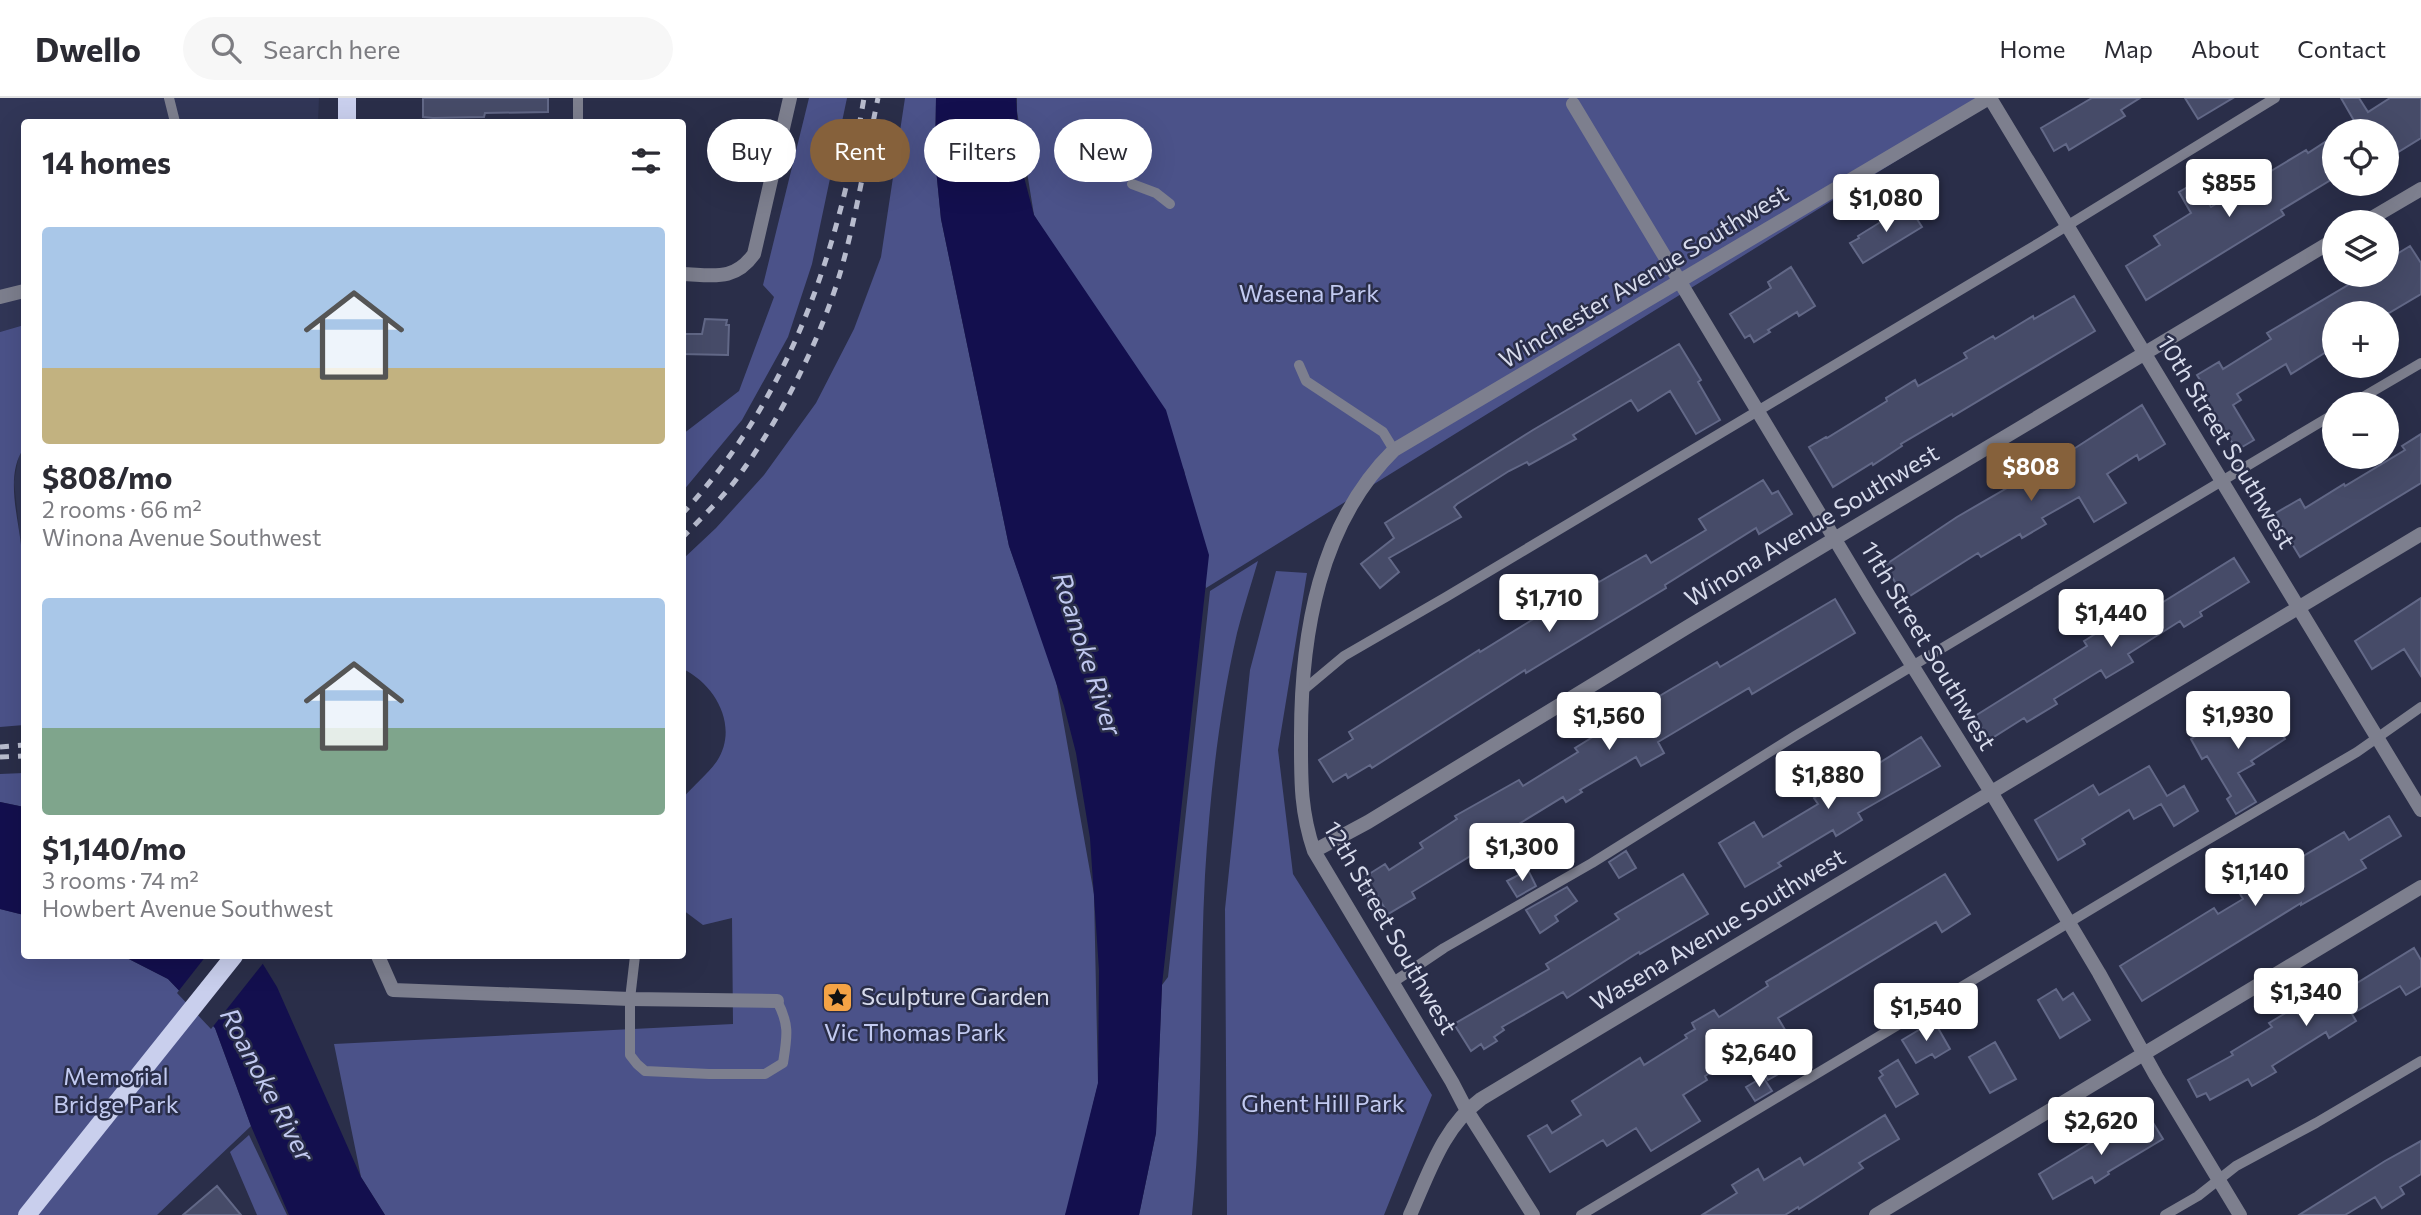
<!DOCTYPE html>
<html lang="en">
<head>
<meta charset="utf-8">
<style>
  body { margin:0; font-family:Commissioner,sans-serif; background:#f7f7f7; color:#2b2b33; height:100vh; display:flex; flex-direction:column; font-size:26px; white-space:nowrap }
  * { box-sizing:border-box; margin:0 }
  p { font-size:23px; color:#7c7c81 }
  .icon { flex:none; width:38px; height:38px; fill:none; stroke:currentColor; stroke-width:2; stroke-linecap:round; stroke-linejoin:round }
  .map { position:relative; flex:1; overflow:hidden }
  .sheet { position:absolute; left:21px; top:21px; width:665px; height:840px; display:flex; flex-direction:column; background:#fff; border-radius:7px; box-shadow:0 7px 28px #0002 }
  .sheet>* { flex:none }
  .hud { position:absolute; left:707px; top:21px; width:665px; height:63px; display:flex; gap:14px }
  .controls { position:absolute; left:2322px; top:21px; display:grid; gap:14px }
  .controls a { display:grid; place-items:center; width:77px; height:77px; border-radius:50%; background:#fff; box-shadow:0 7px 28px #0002; font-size:35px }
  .price { position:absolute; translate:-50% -60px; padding:0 16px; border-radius:7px; background:#fff; color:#222; font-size:23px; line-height:46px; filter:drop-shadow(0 2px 4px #0008) }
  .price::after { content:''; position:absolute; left:50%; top:42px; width:21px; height:16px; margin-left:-10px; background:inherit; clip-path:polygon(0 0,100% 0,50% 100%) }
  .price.current { background:#86613b; color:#fff }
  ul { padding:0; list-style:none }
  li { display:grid; align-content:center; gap:14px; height:371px; padding:0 21px }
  li span { display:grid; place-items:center; height:217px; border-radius:7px; color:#555 }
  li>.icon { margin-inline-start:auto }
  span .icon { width:126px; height:126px; fill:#fffc; stroke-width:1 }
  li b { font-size:30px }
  h2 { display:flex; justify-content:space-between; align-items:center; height:84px; padding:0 21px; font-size:30px }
  .pill { padding:0 24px; border-radius:32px; background:#fff; box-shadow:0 7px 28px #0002; font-size:24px; line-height:63px }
  .pill.current { background:#86613b; color:#fff }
  header { display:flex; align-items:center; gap:42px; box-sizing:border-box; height:98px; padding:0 35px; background:#fff; border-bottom:2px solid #e1e1e2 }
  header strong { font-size:33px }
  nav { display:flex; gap:38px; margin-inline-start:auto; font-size:24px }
  .search { width:490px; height:63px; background:#f7f7f7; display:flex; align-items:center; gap:18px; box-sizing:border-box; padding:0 24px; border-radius:38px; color:#7c7c81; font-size:26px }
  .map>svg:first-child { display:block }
  .built { fill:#313657 }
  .green { fill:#4b5289 }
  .water { fill:#130f4e }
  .pier { fill:#2a2e49 }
  .building { fill:#464b68; stroke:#626887; stroke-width:2 }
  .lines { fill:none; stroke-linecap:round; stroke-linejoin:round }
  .service { stroke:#7d7f8e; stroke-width:10 }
  .minor { stroke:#7d7f8e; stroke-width:14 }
  .primary { stroke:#c9cfed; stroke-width:18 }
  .rail { stroke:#b8bcce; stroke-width:5; stroke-dasharray:9 9; stroke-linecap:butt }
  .labels { text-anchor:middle; stroke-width:5; stroke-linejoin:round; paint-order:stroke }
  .street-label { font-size:24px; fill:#d7dbec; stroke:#2a2e49 }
  .park-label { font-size:24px; fill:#c2caf1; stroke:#2a2e49 }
  .poi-label { font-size:24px; fill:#d7dbec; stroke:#2a2e49; text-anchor:start }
  .water-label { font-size:26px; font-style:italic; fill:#c1c9f0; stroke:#2a2e49 }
</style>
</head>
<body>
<header>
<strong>Dwello</strong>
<div class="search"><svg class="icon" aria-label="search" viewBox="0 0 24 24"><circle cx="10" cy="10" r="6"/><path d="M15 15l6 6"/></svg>Search here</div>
<nav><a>Home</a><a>Map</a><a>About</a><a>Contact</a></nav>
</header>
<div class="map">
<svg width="2421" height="1117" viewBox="0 0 2421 1117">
  <rect width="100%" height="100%" fill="#2a2e49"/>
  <path class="built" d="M 0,0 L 319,0 L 318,24 L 24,24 L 24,227 L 0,234 Z
    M 24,350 L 24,454 L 21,448 L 14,384 L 19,357 Z"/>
  <path class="green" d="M 809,0 L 847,0 L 812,166 L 788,239 L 742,322 L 683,393 L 683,336 L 739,293 L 774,199 L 763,187 Z
    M 905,0 L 936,0 L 935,61 L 941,121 L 1009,448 L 1055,577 L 1094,796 L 1098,986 L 1067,1113 L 1065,1117 L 385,1117 L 361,1079 L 334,946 L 733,926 L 732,820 L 703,827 L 683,812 L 683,700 C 693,688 708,676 717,663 C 739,629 716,587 683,571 L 683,461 L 716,430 L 764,377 L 816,305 L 854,231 L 881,159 Z
    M 1017,0 L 1998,0 L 1206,490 L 1184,372 L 1034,117 L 1017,13 Z
    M 24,227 L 24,350 C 5,376 18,418 21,447 L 24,454 L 24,627 L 0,629 L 0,234 Z
    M 1258,463 C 1251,487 1243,511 1237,535 C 1219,614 1210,696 1205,777 C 1199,890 1204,1004 1192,1117 L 1139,1117 L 1156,1035 L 1162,887 L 1168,879 L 1210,493 Z
    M 1276,473 L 1307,475 L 1278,652 L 1293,776 L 1432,997 L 1384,1117 L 1227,1117 L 1225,811 L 1250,572 Z
    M 24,675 L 24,709 L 0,704 L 0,676 Z
    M 0,811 L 24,817 L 24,858 L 123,858 L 168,881 L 215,930 L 251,1028 L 157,1117 L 0,1117 Z
    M 249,1037 L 287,1117 L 257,1117 L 230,1054 Z"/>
  <path class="water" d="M 936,0 L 1016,0 L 1020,64 L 1034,117 L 1166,312 L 1209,457 L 1162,887 L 1156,1035 L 1139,1117 L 1065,1117 L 1098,985 L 1099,872 L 1090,740 L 1076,655 L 1064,608 L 1009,448 L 941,121 L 935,61 Z
    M 0,704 L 24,709 L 24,817 L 0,811 Z
    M 123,858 L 258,858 L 277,889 L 361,1079 L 385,1117 L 289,1117 L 251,1028 L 215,930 L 168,881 Z"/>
  <path class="pier" d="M 206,858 L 262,858 L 265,863 L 211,931 L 177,895 Z"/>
  <path class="building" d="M 423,0 L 548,0 L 548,14 L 485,15 L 484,19 L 433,20 L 423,19 Z
    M 2092,0 L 2140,0 L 2121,12 L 2125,18 L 2069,52 L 2066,46 L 2054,53 L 2041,30 Z
    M 2185,0 L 2233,0 L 2198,21 Z
    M 2341,0 L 2359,0 L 2368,14 L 2390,0 L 2421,0 L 2421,40 L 2387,61 L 2387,33 L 2360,33 Z
    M 2334,38 L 2334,80 L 2281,112 L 2284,117 L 2146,202 L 2126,168 L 2160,147 L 2154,138 L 2191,115 L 2179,94 L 2196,84 L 2211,109 L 2306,52 L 2308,55 Z
    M 1908,107 L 1922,129 L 1863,165 L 1850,145 L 1859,140 L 1858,138 Z
    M 2410,148 L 2421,165 L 2421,196 L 2389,215 L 2334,215 L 2334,249 L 2291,276 L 2286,266 L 2237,296 L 2241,302 L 2233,307 L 2254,342 L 2237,352 L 2201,296 L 2206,292 L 2197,277 L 2219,264 L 2223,271 L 2271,241 L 2267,235 L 2365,177 L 2387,177 L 2387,162 Z
    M 1791,169 L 1815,208 L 1799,218 L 1797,214 L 1768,232 L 1770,234 L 1754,244 L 1750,237 L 1745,240 L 1730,216 L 1771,190 L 1768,184 Z
    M 2074,198 L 2095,233 L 1953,318 L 1952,316 L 1901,346 L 1902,348 L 1873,367 L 1872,365 L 1833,389 L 1809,349 L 1826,339 L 1827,340 L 1887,303 L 1886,300 L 1915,282 L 1918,288 L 1967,260 L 1964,255 L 1993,238 L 1995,241 L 2033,218 L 2034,221 Z
    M 705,221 L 727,222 L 726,227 L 729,227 L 728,257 L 682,256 L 682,236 L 702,236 Z
    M 1679,246 L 1701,282 L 1698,284 L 1720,322 L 1696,336 L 1670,293 L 1638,313 L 1631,302 L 1573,337 L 1576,341 L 1529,367 L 1527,364 L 1509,373 L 1457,406 L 1454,409 L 1461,419 L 1389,460 L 1399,474 L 1380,490 L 1361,466 L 1394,440 L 1385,425 L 1533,332 Z
    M 2142,307 L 2165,346 L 2139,362 L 2137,357 L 2107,376 L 2126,405 L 2094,424 L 2079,399 L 2042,420 L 2046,426 L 2022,440 L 2020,436 L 1981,459 L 1978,455 L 1905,501 L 1885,467 L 1957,419 L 2069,354 Z
    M 2421,336 L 2421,385 L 2300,459 L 2274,416 L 2300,401 L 2305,410 L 2344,386 L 2345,388 L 2405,352 L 2402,348 Z
    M 1763,382 L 1772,396 L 1778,393 L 1792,416 L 1759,436 L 1756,430 L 1665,487 L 1666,490 L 1526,575 L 1525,572 L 1372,670 L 1370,667 L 1348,680 L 1346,676 L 1333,684 L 1319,662 L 1353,641 L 1349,634 L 1479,552 L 1480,554 L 1553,509 L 1549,503 L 1563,495 L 1564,497 L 1595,478 L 1599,484 L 1646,457 L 1651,465 L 1706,432 L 1699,421 Z
    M 2234,460 L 2249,484 L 2200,514 L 2202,518 L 2184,529 L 2180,523 L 2128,556 L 2133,564 L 2106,580 L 2101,572 L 2054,601 L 2057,606 L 2027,624 L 2024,620 L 1989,642 L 1975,618 L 2087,548 L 2084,543 L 2134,512 L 2139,519 Z
    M 2421,500 L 2421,578 L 2404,551 L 2372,571 L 2355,543 Z
    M 1835,501 L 1855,535 L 1752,596 L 1749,590 L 1658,644 L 1664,655 L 1641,668 L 1636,659 L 1580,692 L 1582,694 L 1566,704 L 1563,699 L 1499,738 L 1490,744 L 1493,747 L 1478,756 L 1477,754 L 1412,794 L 1415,800 L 1388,816 L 1377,797 L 1370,802 L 1358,783 L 1385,766 L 1389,772 L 1423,750 L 1420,745 L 1457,721 L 1455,718 L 1519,682 L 1523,688 L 1578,654 L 1575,650 L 1651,603 L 1717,564 L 1720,569 Z
    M 2264,607 L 2285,641 L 2251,663 L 2254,666 L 2238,675 L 2256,704 L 2236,716 L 2227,701 L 2231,698 L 2207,658 L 2202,661 L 2191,641 L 2226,620 L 2231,628 Z
    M 1921,639 L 1940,668 L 1858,715 L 1862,722 L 1836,738 L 1833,732 L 1778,765 L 1781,768 L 1745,789 L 1719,745 L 1754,724 L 1763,739 L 1818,706 L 1814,700 L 1851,678 L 1845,668 L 1868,654 L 1876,667 Z
    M 2149,668 L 2167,698 L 2184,688 L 2198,713 L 2174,728 L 2161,706 L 2134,721 L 2129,712 L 2082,741 L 2085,746 L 2058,762 L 2035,722 L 2093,687 L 2099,697 Z
    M 2389,718 L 2401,738 L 2361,762 L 2366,770 L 2301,807 L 2301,805 L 2142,903 L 2120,868 L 2214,810 L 2218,816 L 2243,801 L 2230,779 L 2246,769 L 2256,786 L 2344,734 L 2349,742 Z
    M 1626,753 L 1636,770 L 1619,780 L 1609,764 Z
    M 1528,772 L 1536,788 L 1517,799 L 1507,783 Z
    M 1683,776 L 1708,816 L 1640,856 L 1639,854 L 1567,900 L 1563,894 L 1502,929 L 1504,932 L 1494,939 L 1497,943 L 1484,951 L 1481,946 L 1471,953 L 1454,926 L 1549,871 L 1546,866 L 1619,821 L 1615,816 Z
    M 1945,776 L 1970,816 L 1942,834 L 1936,824 L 1778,920 L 1803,962 L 1768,982 L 1749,951 L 1705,978 L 1707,982 L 1683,997 L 1700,1023 L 1651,1053 L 1636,1030 L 1607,1048 L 1603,1042 L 1550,1074 L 1528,1038 L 1547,1027 L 1552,1035 L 1581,1017 L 1572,1003 L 1640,960 L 1644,967 L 1687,940 L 1685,937 L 1695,931 L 1692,925 L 1714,912 L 1719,919 L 1768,888 L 1766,884 Z
    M 1567,789 L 1577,803 L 1555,818 L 1558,823 L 1540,835 L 1526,812 Z
    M 2414,850 L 2421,862 L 2421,888 L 2406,897 L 2400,888 L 2352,916 L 2356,923 L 2329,940 L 2326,934 L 2272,968 L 2276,974 L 2252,988 L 2248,981 L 2210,1002 L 2206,995 L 2197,999 L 2188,982 L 2233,957 L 2231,954 L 2272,929 L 2269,925 L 2294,910 L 2298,916 L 2337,892 L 2339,896 Z
    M 2056,891 L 2063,902 L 2073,895 L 2090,922 L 2060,940 L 2038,902 Z
    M 1934,923 L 1950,951 L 1935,960 L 1932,956 L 1916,965 L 1902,942 Z
    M 1995,944 L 2016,981 L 1990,995 L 1969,959 Z
    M 1898,962 L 1918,996 L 1896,1009 L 1879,980 L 1883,977 L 1880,973 Z
    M 1763,979 L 1772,993 L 1755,1003 L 1746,989 Z
    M 2147,1015 L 2163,1041 L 2108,1074 L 2109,1076 L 2095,1085 L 2092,1079 L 2053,1101 L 2039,1076 L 2105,1036 L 2107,1040 Z
    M 1885,1017 L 1899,1041 L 1859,1065 L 1863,1070 L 1799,1111 L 1798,1109 L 1785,1117 L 1702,1117 L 1737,1095 L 1732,1087 L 1758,1071 L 1764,1082 L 1800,1060 L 1804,1067 Z
    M 2421,1043 L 2421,1076 L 2400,1089 L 2404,1096 L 2382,1110 L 2375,1099 L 2345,1117 L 2299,1117 L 2385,1063 Z
    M 217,1088 L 241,1117 L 183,1117 Z"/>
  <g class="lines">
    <path class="service" d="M 169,0 L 175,24
      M 578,24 L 578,0
      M 1132,86 L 1156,95 L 1170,106
      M 1299,267 L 1306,283 L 1383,334 L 1394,352
      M 2351,306 L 2421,265
      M 1301,594 L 1344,558 L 1446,499 L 2039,145 L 2275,0
      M 635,858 L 630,901 L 630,957 L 637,966 L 645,973 L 709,976 L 765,976 L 783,965 C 787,939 790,927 777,903
      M 1392,885 L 1444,850 L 1592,765 L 1795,638 L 2334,316
      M 1581,1117 L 2173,762 L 2357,654 L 2421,609
      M 2165,1117 L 2198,1098 L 2236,1068 L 2316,1025 L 2421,963"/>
    <path class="minor" d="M 1990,0 L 2421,712
      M 1573,6 L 1869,498 L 1991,694 L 2099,875 L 2156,978 L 2240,1117
      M 2365,124 L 2421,91
      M 682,176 C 713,177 734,184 754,156 L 790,0
      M 0,199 L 24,193
      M 1314,753 L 1368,724 L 1689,528 L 2334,142
      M 378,858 L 393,892 L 630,901 L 777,903
      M 1410,1117 C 1429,1075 1443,1029 1481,1001 L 2421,436
      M 1533,1117 L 1466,1011 L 1452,984 L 1314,753 C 1300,712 1301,680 1301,638 C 1301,536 1319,426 1394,352 L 1989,0
      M 1876,1117 L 2421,789"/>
    <path class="primary" d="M 347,24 L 347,0
      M 27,1117 L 234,858"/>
    <path class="rail" d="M 682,416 C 791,299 838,154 864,0
      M 682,440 C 703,418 726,397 743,372 C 783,316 822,238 841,172 C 857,116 866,57 878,0
      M 0,649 L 24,647
      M 0,659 L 24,658"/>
  </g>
  <defs>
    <symbol id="sight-square" viewBox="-11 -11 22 22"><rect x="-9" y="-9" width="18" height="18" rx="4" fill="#f5a345" stroke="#2a2e49"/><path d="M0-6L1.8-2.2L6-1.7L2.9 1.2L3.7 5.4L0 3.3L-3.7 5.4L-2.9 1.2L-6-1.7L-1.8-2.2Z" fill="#111"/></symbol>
  </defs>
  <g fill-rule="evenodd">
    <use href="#sight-square" x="820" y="882" width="35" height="35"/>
  </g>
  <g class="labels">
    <g class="street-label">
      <text transform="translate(1644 179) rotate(-31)" y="8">Winchester Avenue Southwest</text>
      <text transform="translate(2226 344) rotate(59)" y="8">10th Street Southwest</text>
      <text transform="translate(1812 428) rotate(-31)" y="8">Winona Avenue Southwest</text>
      <text transform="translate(1928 548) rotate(59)" y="8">11th Street Southwest</text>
      <text transform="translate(1390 830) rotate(60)" y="8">12th Street Southwest</text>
      <text transform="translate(1718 832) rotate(-31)" y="8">Wasena Avenue Southwest</text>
    </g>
    <g class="park-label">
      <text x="1309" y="204">Wasena Park</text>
      <text x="915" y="943">Vic Thomas Park</text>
      <text x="116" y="987">Memorial<tspan x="116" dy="28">Bridge Park</tspan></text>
      <text x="1323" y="1014">Ghent Hill Park</text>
    </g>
    <g class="poi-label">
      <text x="861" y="907">Sculpture Garden</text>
    </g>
    <g class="water-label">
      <text transform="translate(1087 556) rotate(72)" y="9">Roanoke River</text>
      <text transform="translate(267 987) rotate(62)" y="9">Roanoke River</text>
    </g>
  </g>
</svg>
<div class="controls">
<a><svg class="icon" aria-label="locate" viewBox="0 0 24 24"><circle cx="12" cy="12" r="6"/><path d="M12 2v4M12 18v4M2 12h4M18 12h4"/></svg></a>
<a><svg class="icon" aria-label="layers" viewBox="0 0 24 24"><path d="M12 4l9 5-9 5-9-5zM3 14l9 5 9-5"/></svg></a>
<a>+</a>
<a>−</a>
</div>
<b class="price" style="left:2229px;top:121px">$855</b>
<b class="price" style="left:1886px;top:136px">$1,080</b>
<b class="price current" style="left:2031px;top:405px">$808</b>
<b class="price" style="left:1549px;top:536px">$1,710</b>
<b class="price" style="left:2111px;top:551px">$1,440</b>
<b class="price" style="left:2238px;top:653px">$1,930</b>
<b class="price" style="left:1609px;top:654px">$1,560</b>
<b class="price" style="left:1828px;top:713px">$1,880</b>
<b class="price" style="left:1522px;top:785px">$1,300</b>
<b class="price" style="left:2255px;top:810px">$1,140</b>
<b class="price" style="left:2306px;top:930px">$1,340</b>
<b class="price" style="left:1926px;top:945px">$1,540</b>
<b class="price" style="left:1759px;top:991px">$2,640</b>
<b class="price" style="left:2101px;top:1059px">$2,620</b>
<div class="hud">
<a class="pill">Buy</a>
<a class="pill current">Rent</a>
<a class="pill">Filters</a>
<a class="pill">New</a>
</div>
<section class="sheet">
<h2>14 homes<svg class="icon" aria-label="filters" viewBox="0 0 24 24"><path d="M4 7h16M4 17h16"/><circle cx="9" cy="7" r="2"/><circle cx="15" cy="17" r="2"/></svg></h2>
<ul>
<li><span style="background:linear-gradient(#a9c7e8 65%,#c2b280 0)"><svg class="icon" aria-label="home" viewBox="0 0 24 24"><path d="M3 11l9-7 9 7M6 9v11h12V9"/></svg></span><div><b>$808/mo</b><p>2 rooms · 66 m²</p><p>Winona Avenue Southwest</p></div></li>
<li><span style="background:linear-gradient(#a9c7e8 60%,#7fa58c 0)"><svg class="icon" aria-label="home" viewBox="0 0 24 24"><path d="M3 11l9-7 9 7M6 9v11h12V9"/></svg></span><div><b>$1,140/mo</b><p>3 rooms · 74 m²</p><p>Howbert Avenue Southwest</p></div></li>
</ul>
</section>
</div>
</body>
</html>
